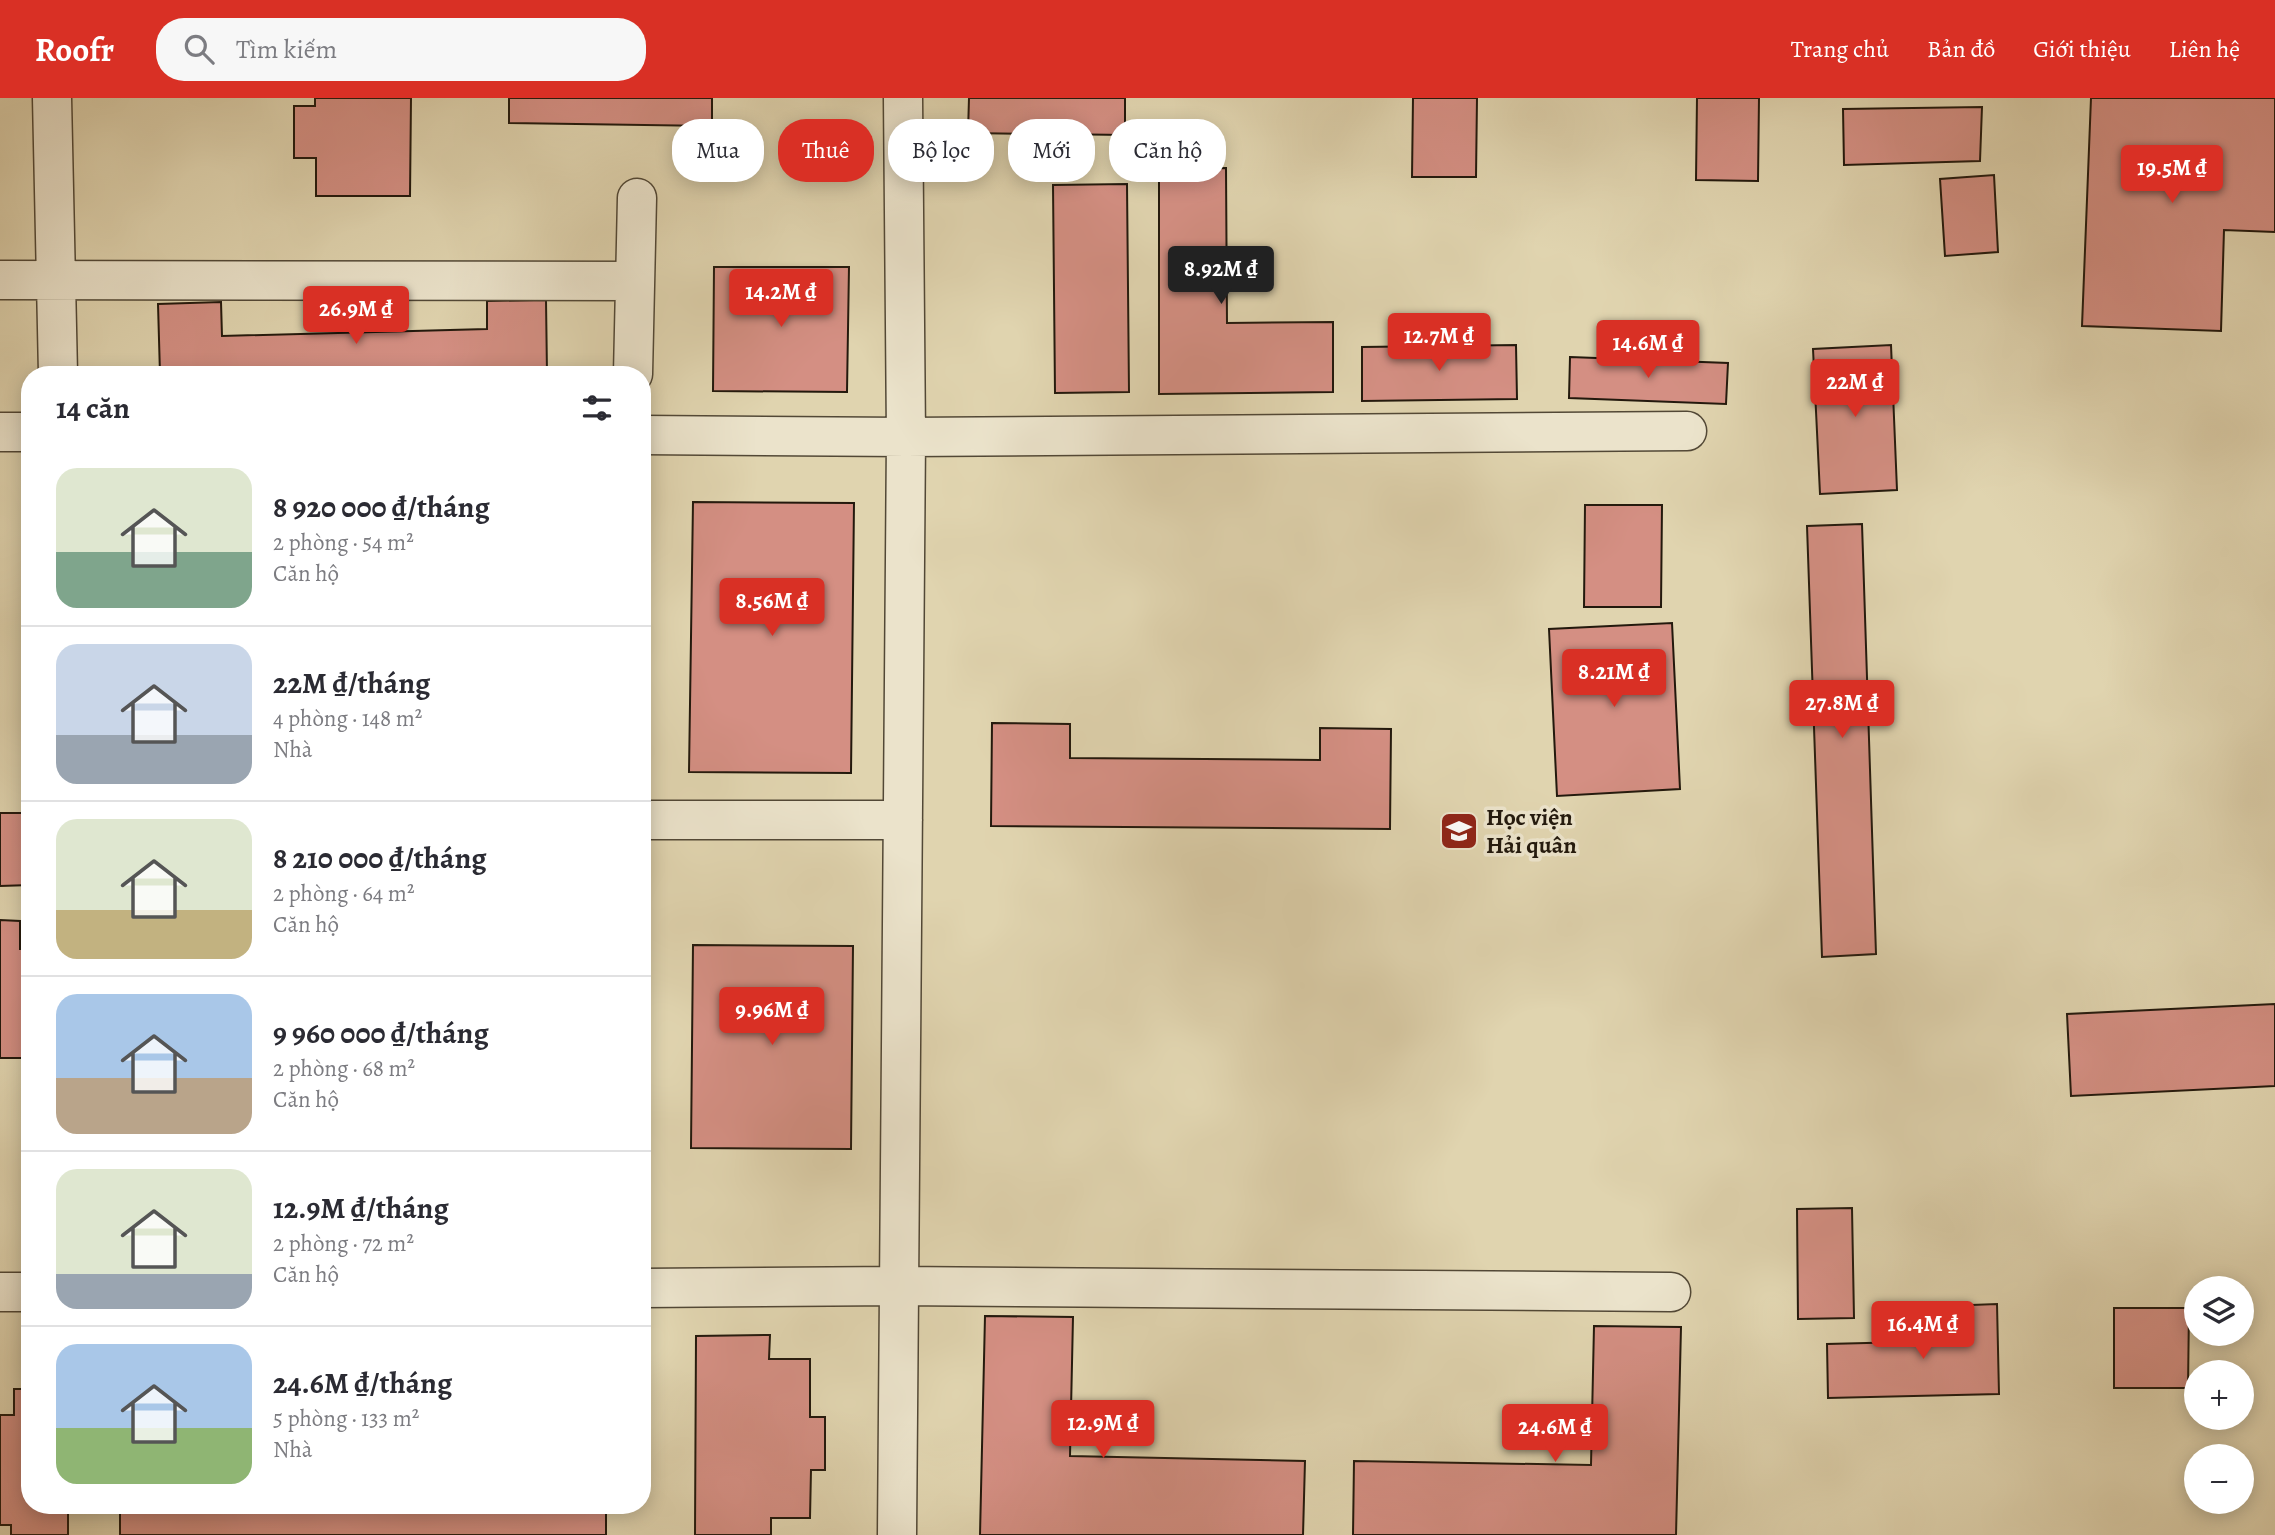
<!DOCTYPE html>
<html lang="vi">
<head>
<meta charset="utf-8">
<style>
  body { margin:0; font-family:Alegreya,serif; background:#f7f7f7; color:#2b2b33; height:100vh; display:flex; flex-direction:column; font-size:26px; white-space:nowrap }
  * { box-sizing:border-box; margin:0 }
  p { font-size:23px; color:#7c7c81 }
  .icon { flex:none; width:38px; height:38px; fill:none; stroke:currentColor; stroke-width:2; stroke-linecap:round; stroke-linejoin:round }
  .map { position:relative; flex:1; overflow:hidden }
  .drawer { position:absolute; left:21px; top:268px; width:630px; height:1148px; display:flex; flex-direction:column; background:#fff; border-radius:28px; box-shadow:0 4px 18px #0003 }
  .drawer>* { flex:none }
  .guide { position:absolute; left:672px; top:21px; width:665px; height:63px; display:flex; gap:14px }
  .controls { position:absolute; left:2184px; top:1178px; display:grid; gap:14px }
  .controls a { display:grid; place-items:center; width:70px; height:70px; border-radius:50%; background:#fff; box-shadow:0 4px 18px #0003; font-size:35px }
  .price { position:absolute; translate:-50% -60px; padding:0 16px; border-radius:7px; background:#d93025; color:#fff; font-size:23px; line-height:46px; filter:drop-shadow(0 2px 4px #0008) }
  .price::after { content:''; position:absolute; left:50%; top:42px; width:21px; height:16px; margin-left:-10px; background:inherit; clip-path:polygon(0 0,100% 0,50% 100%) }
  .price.selected { background:#222; color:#fff }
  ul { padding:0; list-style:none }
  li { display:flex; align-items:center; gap:21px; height:175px; padding:0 35px }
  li+li { border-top:2px solid #e1e1e2 }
  li span { display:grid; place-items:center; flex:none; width:196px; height:140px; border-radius:21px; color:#555 }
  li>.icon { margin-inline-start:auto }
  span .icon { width:84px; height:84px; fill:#fffc; stroke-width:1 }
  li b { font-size:30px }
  h2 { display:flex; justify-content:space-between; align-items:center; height:84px; padding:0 35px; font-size:30px }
  .chip { padding:0 24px; border-radius:28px; background:#fff; box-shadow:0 4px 18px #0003; font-size:24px; line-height:63px }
  .chip.selected { background:#d93025; color:#fff }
  header { display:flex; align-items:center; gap:42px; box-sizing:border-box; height:98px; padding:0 35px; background:#d93025; color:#fff }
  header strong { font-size:33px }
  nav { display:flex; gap:38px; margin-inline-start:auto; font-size:24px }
  .search { width:490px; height:63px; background:#f7f7f7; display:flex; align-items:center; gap:18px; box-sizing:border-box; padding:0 24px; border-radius:28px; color:#7c7c81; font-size:26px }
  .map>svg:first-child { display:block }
  .building { fill:#d48f83; stroke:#23190d; stroke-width:2 }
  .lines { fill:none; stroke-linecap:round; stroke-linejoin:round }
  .minor-casing { stroke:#524836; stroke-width:41 }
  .minor { stroke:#ebe3cb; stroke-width:38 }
  .labels { text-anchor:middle; stroke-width:7; stroke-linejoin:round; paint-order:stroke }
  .poi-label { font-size:24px; font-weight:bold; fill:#23190d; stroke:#ebe3cb; text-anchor:start }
</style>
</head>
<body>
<header>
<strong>Roofr</strong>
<div class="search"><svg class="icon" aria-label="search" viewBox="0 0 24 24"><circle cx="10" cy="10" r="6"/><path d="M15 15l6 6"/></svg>Tìm kiếm</div>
<nav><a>Trang chủ</a><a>Bản đồ</a><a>Giới thiệu</a><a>Liên hệ</a></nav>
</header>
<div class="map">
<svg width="2275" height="1437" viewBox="0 0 2275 1437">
  <rect width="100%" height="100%" fill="#e0d4af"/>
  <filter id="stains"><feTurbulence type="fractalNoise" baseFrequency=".00286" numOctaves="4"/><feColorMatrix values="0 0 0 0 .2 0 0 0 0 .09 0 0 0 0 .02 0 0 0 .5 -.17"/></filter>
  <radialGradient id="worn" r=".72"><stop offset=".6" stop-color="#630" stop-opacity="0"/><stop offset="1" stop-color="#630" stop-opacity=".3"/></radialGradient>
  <path class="building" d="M 315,0 L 411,0 L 410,98 L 316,98 L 316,60 L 294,60 L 294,8 L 315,8 Z
    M 509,0 L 712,0 L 712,28 L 509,25 Z
    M 969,0 L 1125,0 L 1125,37 L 968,35 Z
    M 1413,0 L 1477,0 L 1476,79 L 1412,79 Z
    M 1697,0 L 1759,0 L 1758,83 L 1696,82 Z
    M 2091,0 L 2275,0 L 2275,134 L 2224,132 L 2221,233 L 2082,228 Z
    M 1982,9 L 1980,63 L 1844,67 L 1843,11 Z
    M 1226,70 L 1227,225 L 1333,224 L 1333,294 L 1159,296 L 1159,71 Z
    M 1994,77 L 1998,154 L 1945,158 L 1940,81 Z
    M 1127,86 L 1129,294 L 1055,295 L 1053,87 Z
    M 714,169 L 849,169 L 847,294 L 713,293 Z
    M 546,202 L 547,276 L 160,276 L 158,206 L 221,204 L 222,238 L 487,231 L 487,203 Z
    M 1516,247 L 1517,301 L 1362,303 L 1362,249 Z
    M 1891,247 L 1897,392 L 1820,396 L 1813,251 Z
    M 1570,259 L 1728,265 L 1726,306 L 1569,300 Z
    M 693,404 L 854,405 L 851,675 L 689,674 Z
    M 1585,407 L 1662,407 L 1661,509 L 1584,509 Z
    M 1862,426 L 1876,856 L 1822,859 L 1807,428 Z
    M 1672,525 L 1680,691 L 1557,698 L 1549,531 Z
    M 992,625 L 1070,626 L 1070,660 L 1320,662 L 1320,630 L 1391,631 L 1390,731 L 991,728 Z
    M 0,715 L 30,715 L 30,787 L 0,788 Z
    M 0,822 L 20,823 L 20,851 L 30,851 L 30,960 L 0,960 Z
    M 693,847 L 853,848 L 851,1051 L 691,1050 Z
    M 2275,906 L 2275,988 L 2071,998 L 2067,916 Z
    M 1852,1110 L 1854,1220 L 1798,1221 L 1797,1111 Z
    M 1997,1206 L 1999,1296 L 1828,1300 L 1827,1246 L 1946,1243 L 1945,1208 Z
    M 2114,1210 L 2189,1210 L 2188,1290 L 2114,1290 Z
    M 985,1218 L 1073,1219 L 1070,1358 L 1305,1363 L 1303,1437 L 980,1437 Z
    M 1594,1228 L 1681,1229 L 1676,1437 L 1353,1437 L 1354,1363 L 1591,1367 Z
    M 770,1237 L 769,1261 L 810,1261 L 810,1319 L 825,1319 L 825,1372 L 811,1372 L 810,1420 L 771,1420 L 771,1437 L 695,1437 L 696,1238 Z
    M 14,1291 L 30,1291 L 30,1407 L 68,1407 L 68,1437 L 11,1437 L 11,1427 L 0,1427 L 0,1317 L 14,1317 Z
    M 120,1407 L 606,1407 L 606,1437 L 120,1437 Z"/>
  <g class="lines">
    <defs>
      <path id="minor" d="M 52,0 L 58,276
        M 0,182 L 635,183
        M 633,276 L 637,100
        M 0,334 L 30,334
        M 642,337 L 906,339 L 1687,333
        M 642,722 L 903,722
        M 642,1190 L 898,1188 L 1671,1194
        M 0,1194 L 30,1194
        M 897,1437 L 906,339 L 903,0"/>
    </defs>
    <use href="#minor" class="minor-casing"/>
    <use href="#minor" class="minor"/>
  </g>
  <defs>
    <symbol id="university-square" viewBox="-11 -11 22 22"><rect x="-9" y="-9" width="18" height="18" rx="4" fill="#8f2418" stroke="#ebe3cb"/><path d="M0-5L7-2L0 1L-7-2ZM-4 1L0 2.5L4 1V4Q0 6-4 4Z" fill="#fff"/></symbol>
  </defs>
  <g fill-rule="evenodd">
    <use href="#university-square" x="1437" y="711" width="44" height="44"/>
  </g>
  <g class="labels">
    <g class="poi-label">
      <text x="1486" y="727">Học viện<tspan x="1486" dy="28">Hải quân</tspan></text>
    </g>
  </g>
  <rect width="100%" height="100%" filter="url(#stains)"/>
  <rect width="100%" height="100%" fill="url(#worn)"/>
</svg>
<div class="controls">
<a><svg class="icon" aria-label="layers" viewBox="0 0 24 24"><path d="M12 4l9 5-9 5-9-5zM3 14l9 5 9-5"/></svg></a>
<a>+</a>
<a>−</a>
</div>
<b class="price" style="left:2172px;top:107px">19.5M ₫</b>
<b class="price selected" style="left:1221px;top:208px">8.92M ₫</b>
<b class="price" style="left:781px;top:231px">14.2M ₫</b>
<b class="price" style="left:356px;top:248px">26.9M ₫</b>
<b class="price" style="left:1439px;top:275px">12.7M ₫</b>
<b class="price" style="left:1648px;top:282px">14.6M ₫</b>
<b class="price" style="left:1855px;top:321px">22M ₫</b>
<b class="price" style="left:772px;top:540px">8.56M ₫</b>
<b class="price" style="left:1614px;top:611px">8.21M ₫</b>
<b class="price" style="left:1842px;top:642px">27.8M ₫</b>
<b class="price" style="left:772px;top:949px">9.96M ₫</b>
<b class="price" style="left:1923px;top:1263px">16.4M ₫</b>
<b class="price" style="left:1103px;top:1362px">12.9M ₫</b>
<b class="price" style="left:1555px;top:1366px">24.6M ₫</b>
<div class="guide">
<a class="chip">Mua</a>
<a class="chip selected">Thuê</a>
<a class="chip">Bộ lọc</a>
<a class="chip">Mới</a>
<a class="chip">Căn hộ</a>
</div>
<section class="drawer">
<h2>14 căn<svg class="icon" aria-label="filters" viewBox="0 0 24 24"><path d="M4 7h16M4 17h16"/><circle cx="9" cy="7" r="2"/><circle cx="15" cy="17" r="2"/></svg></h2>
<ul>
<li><span style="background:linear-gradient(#dfe7d0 60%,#7fa58c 0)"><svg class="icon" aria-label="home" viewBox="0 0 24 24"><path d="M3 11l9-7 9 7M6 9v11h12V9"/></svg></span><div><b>8 920 000 ₫/tháng</b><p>2 phòng · 54 m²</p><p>Căn hộ</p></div></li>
<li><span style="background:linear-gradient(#c9d6e8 65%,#9aa5b1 0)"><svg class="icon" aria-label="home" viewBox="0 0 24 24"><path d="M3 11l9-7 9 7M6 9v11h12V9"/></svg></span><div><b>22M ₫/tháng</b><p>4 phòng · 148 m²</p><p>Nhà</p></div></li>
<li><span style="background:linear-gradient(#dfe7d0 65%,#c2b280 0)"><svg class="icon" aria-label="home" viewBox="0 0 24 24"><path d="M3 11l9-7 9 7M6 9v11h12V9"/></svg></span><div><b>8 210 000 ₫/tháng</b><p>2 phòng · 64 m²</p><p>Căn hộ</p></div></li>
<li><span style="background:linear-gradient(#a9c7e8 60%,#b9a48a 0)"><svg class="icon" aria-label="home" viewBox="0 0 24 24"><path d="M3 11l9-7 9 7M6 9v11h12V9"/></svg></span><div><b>9 960 000 ₫/tháng</b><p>2 phòng · 68 m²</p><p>Căn hộ</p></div></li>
<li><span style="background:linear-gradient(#dfe7d0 75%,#9aa5b1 0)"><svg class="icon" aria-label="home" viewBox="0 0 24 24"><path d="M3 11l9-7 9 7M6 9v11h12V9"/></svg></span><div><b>12.9M ₫/tháng</b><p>2 phòng · 72 m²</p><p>Căn hộ</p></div></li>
<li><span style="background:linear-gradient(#a9c7e8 60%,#8fb573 0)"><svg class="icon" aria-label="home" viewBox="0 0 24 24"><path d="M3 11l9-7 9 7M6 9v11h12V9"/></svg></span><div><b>24.6M ₫/tháng</b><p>5 phòng · 133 m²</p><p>Nhà</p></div></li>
</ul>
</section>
</div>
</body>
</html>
